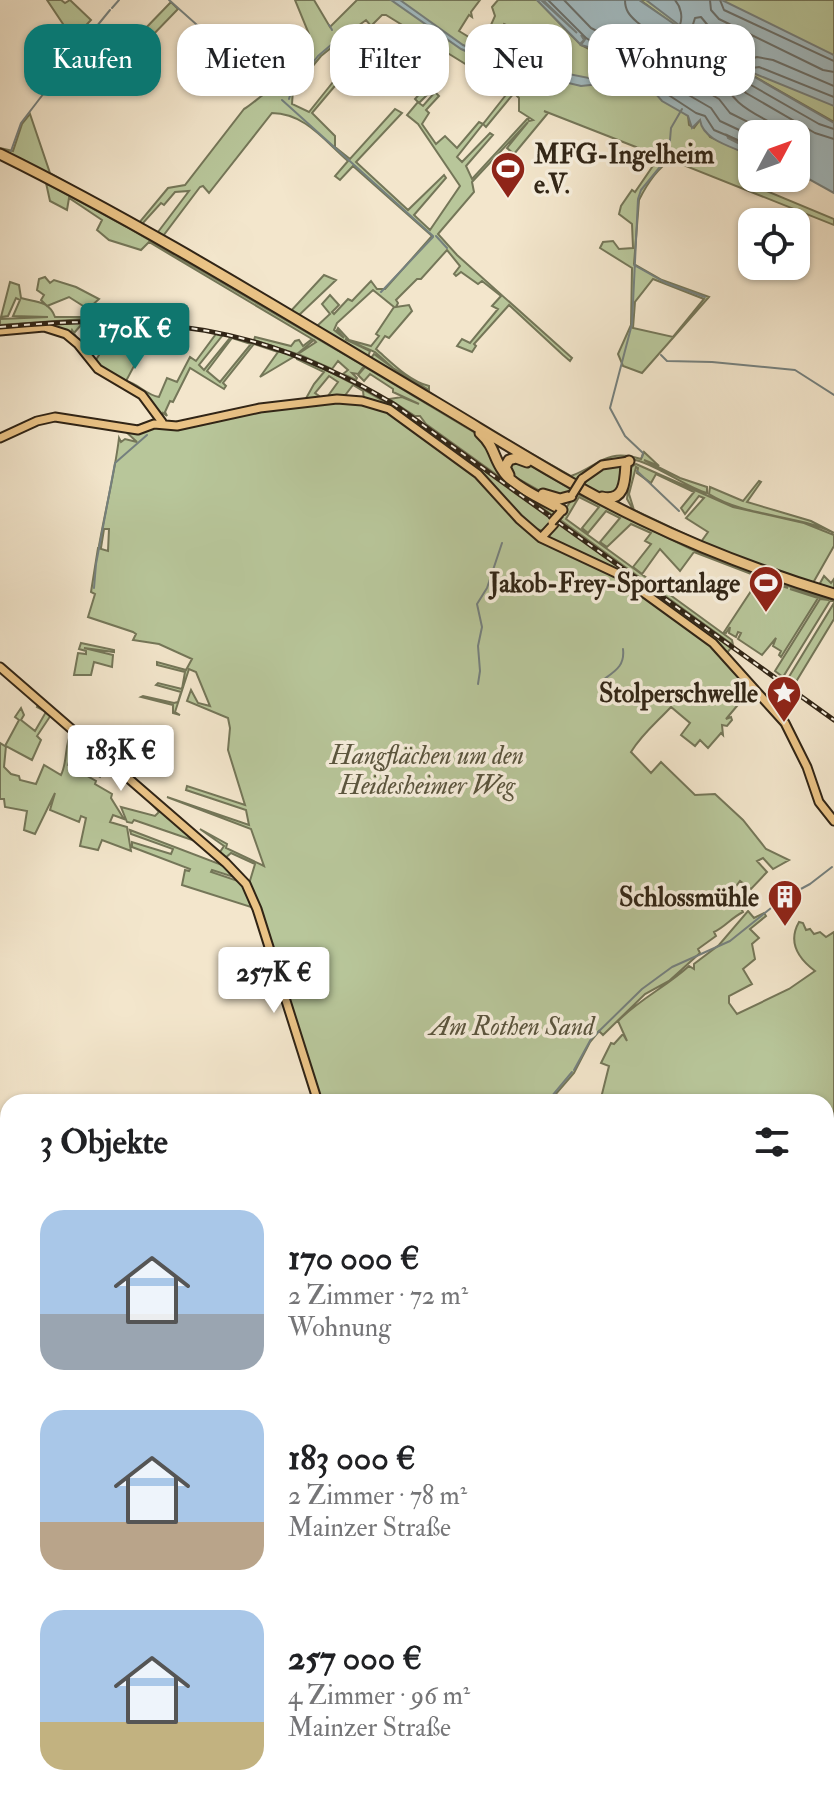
<!DOCTYPE html>
<html lang="de">
<head>
<meta charset="utf-8">
<style>
  body { margin:0; font-family:"IM FELL Double Pica",serif; background:#f2f2f2; color:#202124; height:100vh; display:flex; flex-direction:column; font-size:30px; white-space:nowrap }
  * { box-sizing:border-box; margin:0 }
  p { font-size:26px; color:#757577 }
  .icon { flex:none; width:44px; height:44px; fill:none; stroke:currentColor; stroke-width:2; stroke-linecap:round; stroke-linejoin:round }
  .map { position:relative; flex:1; overflow:hidden }
  .sheet { position:absolute; left:0px; top:1094px; width:834px; height:714px; display:flex; flex-direction:column; background:#fff; border-radius:24px 24px 0 0; box-shadow:0 2px 6px #0004 }
  .sheet>* { flex:none }
  .guide { position:absolute; left:24px; top:24px; width:786px; height:72px; display:flex; gap:16px }
  .needle { width:52px; rotate:49deg }
  .buttons { position:absolute; left:738px; top:120px; display:grid; gap:16px }
  .buttons a { display:grid; place-items:center; width:72px; height:72px; border-radius:16px; background:#fff; box-shadow:0 2px 6px #0004; font-size:40px }
  .price { position:absolute; translate:-50% -68px; padding:0 18px; border-radius:8px; background:#fff; color:#222; font-size:26px; line-height:52px; filter:drop-shadow(0 2px 4px #0008) }
  .price::after { content:''; position:absolute; left:50%; top:48px; width:24px; height:18px; margin-left:-12px; background:inherit; clip-path:polygon(0 0,100% 0,50% 100%) }
  .price.current { background:#0f766e; color:#fff }
  ul { padding:0; list-style:none }
  li { display:flex; align-items:center; gap:24px; height:200px; padding:0 40px }
  li span { display:grid; place-items:center; flex:none; width:224px; height:160px; border-radius:24px; color:#555 }
  li>.icon { margin-inline-start:auto }
  span .icon { width:96px; height:96px; fill:#fffc; stroke-width:1 }
  li b { font-size:34px }
  h2 { display:flex; justify-content:space-between; align-items:center; height:96px; padding:0 40px; font-size:34px }
  .tag { padding:0 28px; border-radius:24px; background:#fff; box-shadow:0 2px 6px #0004; font-size:28px; line-height:72px }
  .tag.current { background:#0f766e; color:#fff }
  .map>svg:first-child { display:block }
  .green { fill:#b8c69a; stroke:#747658; stroke-width:2; fill-rule:evenodd }
  .water { fill:#a2bcc3; stroke:#75807e; stroke-width:2 }
  .lines { fill:none; stroke-linecap:round; stroke-linejoin:round }
  .shore { stroke:#6a706c; stroke-width:2 }
  .stream { stroke:#75807e; stroke-width:2 }
  .taxiway { stroke:#928671; stroke-width:5 }
  .runway { stroke:#928671; stroke-width:12 }
  .major-casing { stroke:#312516; stroke-width:11 }
  .highway-casing { stroke:#312516; stroke-width:13 }
  .major { stroke:#eac386; stroke-width:7 }
  .highway { stroke:#eac386; stroke-width:9 }
  .rail-casing { stroke:#312516; stroke-width:5 }
  .rail { stroke:#f7efde; stroke-width:2; stroke-dasharray:6; stroke-linecap:butt }
  .major-bridge-casing { stroke:#312516; stroke-width:11; stroke-linecap:butt }
  .major-bridge { stroke:#eac386; stroke-width:7 }
  .labels { text-anchor:middle; stroke-width:7; stroke-linejoin:round; paint-order:stroke }
  .poi-label { font-size:26px; font-weight:bold; fill:#312516; stroke:#f7efde; text-anchor:end }
  .park-label { font-size:26px; font-style:italic; fill:#5a553e; stroke:#f7efde }
</style>
</head>
<body>
<div class="map">
<svg width="834" height="1807" viewBox="0 0 834 1807">
  <rect width="100%" height="100%" fill="#f3e6cc"/>
  <filter id="stains"><feTurbulence type="fractalNoise" baseFrequency=".0025" numOctaves="4"/><feColorMatrix values="0 0 0 0 .2 0 0 0 0 .09 0 0 0 0 .02 0 0 0 .5 -.17"/></filter>
  <radialGradient id="worn" r=".72"><stop offset=".6" stop-color="#630" stop-opacity="0"/><stop offset="1" stop-color="#630" stop-opacity=".3"/></radialGradient>
  <path class="green" d="M 47,0 L 61,0 L 65,3 L 70,0 L 91,20 L 73,39 Z
    M 295,0 L 314,0 L 330,27 L 357,0 L 480,0 L 471,12 L 472,17 L 469,15 L 459,31 L 482,45 L 495,16 L 492,7 L 498,0 L 537,0 L 580,44 L 580,35 L 583,35 L 586,40 L 581,45 L 605,57 L 611,70 L 618,62 L 638,86 L 634,87 L 602,79 L 599,73 L 600,84 L 642,94 L 650,86 L 688,116 L 689,125 L 694,128 L 700,120 L 710,137 L 752,156 L 752,178 L 768,178 L 764,190 L 834,219 L 834,225 L 671,160 C 658,168 647,184 639,200 L 634,264 L 662,280 L 709,297 L 642,373 L 623,366 L 618,354 L 631,325 L 632,268 L 600,248 L 603,242 L 613,241 L 619,249 L 633,248 L 632,224 L 619,214 L 621,206 L 632,190 L 635,192 L 659,157 L 664,158 L 544,111 L 548,113 L 514,154 L 507,148 L 528,122 L 472,182 L 474,192 L 438,234 L 457,255 L 572,358 L 570,361 L 563,355 L 509,305 L 474,344 L 476,346 L 472,352 L 457,346 L 462,339 L 470,343 L 498,309 L 492,306 L 501,296 L 482,281 L 478,284 L 461,272 L 456,276 L 454,274 L 460,266 L 447,250 L 421,279 L 417,279 L 396,300 L 398,303 L 396,307 L 409,305 L 412,311 L 389,338 L 385,336 L 376,349 C 391,362 409,381 429,386 L 429,390 L 393,368 L 375,352 L 345,339 L 370,351 L 367,360 L 43,171 L 0,151 L 0,148 L 13,151 L 22,124 L 30,114 L 50,173 L 139,223 L 168,188 L 185,185 L 244,109 C 252,105 264,92 270,91 L 267,87 L 309,34 ZM 382,15 L 386,15 L 509,91 L 483,124 L 479,122 L 457,148 L 445,136 L 436,144 L 422,124 L 429,113 L 426,110 L 439,96 L 435,92 L 423,106 L 419,103 L 433,89 L 428,84 L 415,99 L 418,102 L 407,115 L 418,124 L 460,186 L 430,230 L 414,215 L 446,178 L 444,175 L 408,210 L 356,162 L 402,113 L 395,109 L 350,159 L 335,147 L 335,136 L 312,113 L 339,81 L 337,77 L 309,112 L 292,104 L 293,90 L 321,56 L 342,39 L 349,45 L 356,39 L 350,32 L 366,20 L 371,26 ZM 504,24 L 526,34 L 517,56 L 494,51 ZM 514,93 L 519,98 L 519,111 L 533,120 L 529,121 L 528,118 L 472,179 L 466,166 L 493,135 L 490,133 L 462,162 L 457,157 L 483,124 L 486,127 ZM 272,113 C 304,113 324,140 348,161 L 335,176 L 340,180 L 353,166 L 432,236 L 385,289 L 377,289 L 371,281 L 352,301 L 348,299 L 334,314 L 332,312 L 339,305 L 330,295 L 322,304 L 330,314 L 317,326 L 298,316 L 336,280 L 324,275 L 290,312 L 142,224 L 161,203 L 164,205 L 175,192 L 189,191 L 158,232 L 163,236 L 200,187 L 203,186 L 209,193 ZM 653,279 L 704,299 L 673,337 L 633,328 L 635,302 ZM 373,290 L 394,307 L 376,334 L 379,336 L 371,346 L 349,340 L 338,328 L 337,330 L 344,338 L 334,330 L 337,323 Z
    M 640,0 L 834,0 L 834,122 L 715,54 Z
    M 171,2 L 178,9 L 117,72 L 112,63 Z
    M 220,46 L 257,79 L 252,85 L 200,68 Z
    M 46,183 L 127,227 L 364,366 L 358,374 L 352,373 L 357,378 L 356,380 L 343,374 L 348,370 L 338,361 L 332,369 L 298,354 L 316,342 L 314,340 L 297,354 L 254,340 L 255,337 L 291,346 L 295,341 L 299,340 L 303,346 L 312,339 L 149,242 L 141,250 L 109,240 L 97,230 L 102,220 L 69,198 L 67,210 L 50,201 Z
    M 45,277 L 50,283 L 54,280 L 76,287 L 99,299 L 88,309 L 69,297 L 47,306 L 41,300 L 44,295 L 37,290 L 39,279 Z
    M 10,282 L 19,285 L 21,298 C 34,302 49,300 55,317 L 84,317 L 94,307 L 113,318 L 119,309 L 137,319 L 98,318 L 0,325 L 0,319 L 48,317 L 13,316 L 20,300 L 16,298 L 8,316 L 1,317 Z
    M 100,321 L 143,325 L 152,332 L 126,381 C 139,384 146,395 159,397 L 167,378 L 177,382 L 190,357 L 196,361 L 216,334 L 222,336 L 199,365 L 204,370 L 230,338 L 229,336 L 295,356 L 260,377 L 278,352 L 254,344 L 223,383 L 226,386 L 224,389 L 190,368 L 173,402 L 170,401 L 165,412 L 167,416 L 163,413 L 162,416 L 157,415 L 141,392 L 95,366 L 72,337 L 75,335 L 94,363 L 109,339 L 87,324 L 81,325 L 74,333 L 72,330 L 70,335 L 42,325 ZM 232,338 L 251,344 L 220,382 L 207,371 Z
    M 374,354 C 435,401 505,438 571,476 C 599,466 605,448 641,459 L 644,452 L 659,466 L 644,460 L 680,478 L 707,487 L 707,493 C 682,487 643,452 617,460 C 604,464 590,475 577,482 L 369,361 Z
    M 297,357 C 393,397 469,459 553,519 L 543,531 L 533,528 L 494,488 L 400,415 L 364,399 L 363,391 L 353,385 L 343,398 L 325,400 L 338,382 L 329,376 L 315,393 L 319,396 L 318,400 L 304,402 L 314,384 L 324,372 L 297,359 Z
    M 365,367 L 482,437 L 497,465 L 558,511 L 555,517 L 426,424 L 420,416 L 415,416 L 389,399 L 402,397 L 419,404 L 393,392 L 393,389 L 370,374 L 364,381 L 358,375 Z
    M 348,400 L 388,411 L 471,469 L 528,531 L 605,569 L 695,629 L 753,687 L 726,719 L 731,717 L 732,720 L 727,726 L 722,725 L 723,735 L 721,733 L 708,748 L 700,740 L 695,746 L 681,735 L 690,723 L 671,707 C 656,723 642,734 631,752 L 651,773 L 661,762 L 695,795 L 715,794 L 743,820 L 766,849 L 789,860 L 773,869 L 763,858 L 757,861 L 767,872 L 751,889 L 740,881 L 734,889 L 740,894 L 736,898 L 743,912 C 731,918 725,927 714,932 L 716,936 L 698,949 L 700,953 L 669,981 L 645,994 L 603,1035 L 599,1031 L 590,1042 L 574,1073 L 549,1102 L 319,1102 L 249,884 L 255,864 L 231,853 L 224,859 L 218,855 L 224,846 L 200,829 L 227,844 L 226,848 L 264,866 L 251,829 L 167,797 L 249,825 L 246,810 L 186,790 L 187,786 L 245,805 L 228,750 L 230,728 L 228,718 L 187,701 L 191,690 L 198,703 L 210,706 L 196,672 L 189,669 L 175,712 L 180,715 L 173,713 L 173,705 L 141,697 L 143,696 L 174,703 L 178,702 L 181,692 L 156,685 L 158,683 L 182,689 L 185,672 L 157,665 L 157,662 L 186,670 L 192,659 L 159,644 L 133,640 L 136,634 L 133,632 L 88,617 L 95,594 L 91,592 L 98,548 L 108,551 L 109,529 L 104,529 L 101,548 L 99,546 C 105,511 115,472 119,438 L 121,442 L 125,439 L 137,442 L 124,430 C 197,421 273,408 348,400 Z
    M 508,462 L 525,462 L 572,490 L 568,496 L 542,492 L 510,474 Z
    M 636,464 L 733,507 L 804,523 L 834,535 L 834,546 L 813,583 L 819,585 L 824,576 L 831,583 L 834,579 L 834,592 L 730,557 L 635,513 L 627,499 L 630,468 ZM 636,467 L 638,468 L 637,473 L 651,483 L 656,474 L 694,492 L 681,508 L 685,514 L 699,496 L 704,498 L 686,518 L 708,532 L 701,542 L 708,545 L 634,510 L 629,494 Z
    M 619,465 L 622,467 L 623,488 L 606,498 L 582,484 C 592,472 603,467 619,465 Z
    M 759,481 L 761,482 L 747,502 L 811,521 L 834,533 C 795,514 746,517 709,494 L 710,487 L 743,501 Z
    M 576,493 L 695,551 L 761,577 L 834,601 L 830,601 L 783,677 L 775,671 L 820,599 L 829,600 L 790,589 L 818,598 L 781,657 L 779,655 L 781,651 L 773,646 L 776,638 L 762,655 L 738,639 L 741,633 L 738,632 L 736,637 L 729,633 L 730,627 L 726,633 L 724,632 L 759,579 L 788,588 L 694,552 L 680,571 L 660,549 L 642,574 L 633,567 L 651,544 L 645,541 L 651,533 L 631,524 L 607,547 L 600,542 L 620,518 L 606,511 L 588,533 L 582,528 L 599,507 L 579,497 L 566,519 L 732,640 L 733,645 L 559,519 Z
    M 557,522 L 731,648 L 726,654 L 699,630 L 624,577 L 551,542 L 548,534 Z
    M 834,603 L 834,619 L 794,685 L 787,680 Z
    M 81,643 L 114,650 L 114,652 L 84,648 L 113,655 L 112,667 L 94,662 L 91,675 L 74,675 L 78,653 L 86,654 L 86,651 L 79,649 Z
    M 39,703 L 51,715 L 37,736 L 41,740 L 32,760 L 6,746 L 4,767 L 11,774 L 19,776 L 20,780 L 36,784 L 44,765 L 61,775 C 68,761 64,744 72,731 L 108,763 L 100,777 L 84,768 L 82,770 L 69,762 L 68,765 L 96,781 L 95,784 L 112,794 L 111,798 L 124,819 L 113,815 L 110,822 L 127,827 L 131,851 L 102,840 L 98,850 L 80,846 L 86,818 L 81,816 L 79,822 L 50,810 L 55,793 L 35,834 L 24,830 L 27,811 L 5,807 L 4,799 L 0,799 L 0,743 L 5,746 L 19,720 L 15,717 L 21,708 L 24,715 L 21,720 L 35,731 L 46,712 L 37,707 Z
    M 152,801 L 201,843 L 134,820 L 132,823 L 127,822 L 121,807 L 155,816 L 159,812 L 151,803 Z
    M 130,830 L 230,868 L 240,879 L 212,870 L 211,872 L 244,883 L 254,908 L 182,885 L 185,870 L 189,871 L 190,869 L 132,847 L 132,842 L 171,854 L 173,849 L 131,834 Z
    M 748,911 L 754,918 L 764,913 L 766,916 L 750,929 L 759,938 L 752,944 L 755,959 L 743,969 L 752,984 L 729,996 L 729,1003 L 737,1014 L 789,989 L 815,971 C 799,959 787,943 799,922 L 803,923 L 806,930 L 810,929 L 814,934 L 820,932 L 826,937 L 834,932 L 834,1169 L 826,1170 L 826,1102 L 600,1102 L 609,1066 L 601,1063 L 611,1043 L 614,1044 L 623,1034 L 627,1041 L 618,1021 C 641,998 666,987 689,966 L 694,969 L 694,964 L 719,945 Z"/>
  <path class="water" d="M 391,0 L 400,0 L 463,45 L 503,61 L 634,87 L 637,83 L 618,69 L 620,63 L 614,64 L 609,73 L 605,69 L 605,57 L 588,47 L 581,45 L 586,38 L 581,35 L 584,40 L 580,44 L 537,0 L 541,0 L 577,33 L 543,0 L 639,0 L 734,65 L 834,123 L 834,193 L 796,172 L 796,134 L 752,134 L 752,148 L 727,135 L 728,138 L 752,150 L 752,156 C 734,147 703,141 700,120 L 692,128 L 688,116 L 662,101 L 649,86 L 642,95 L 639,95 L 619,87 L 600,84 L 581,86 L 502,67 L 461,49 Z
    M 646,0 L 722,0 L 834,55 L 834,106 L 753,73 L 692,35 Z"/>
  <g class="lines">
    <path class="shore" d="M 548,0 L 586,38 L 613,54 L 624,56 L 629,65 L 644,78 L 653,80 L 667,94 L 696,113 L 705,116 L 714,130 L 752,146
      M 564,0 L 591,28 L 630,48 L 638,59 L 649,68 L 660,73 L 673,86 L 711,108 L 720,121 L 752,136
      M 625,0 C 625,10 629,15 637,22 C 643,27 651,34 659,35 C 682,39 687,14 675,0
      M 710,0 L 711,10 L 719,19 L 823,70 L 834,72
      M 720,0 L 724,10 L 834,61
      M 834,86 L 773,60 L 757,57 L 744,61 C 734,72 735,84 746,93 L 815,133 L 834,139
      M 834,97 L 759,67 L 752,68 L 747,74 L 748,80 L 751,85 L 819,124 L 834,129
      M 772,134 L 730,113 L 719,99 L 680,76 L 667,63 L 649,53 L 649,48 C 673,43 687,49 695,18 L 701,17 L 710,28 L 740,45 C 737,52 730,57 727,66 C 714,102 769,120 793,134"/>
    <path class="stream" d="M 169,0 L 270,90
      M 112,8 L 119,0
      M 329,25 L 330,26
      M 331,28 L 332,30
      M 79,48 L 110,10
      M 271,92 L 272,92
      M 289,99 L 292,89 L 318,56 L 338,39
      M 282,100 L 433,236
      M 11,151 L 21,123 L 77,50
      M 667,156 L 669,152 L 671,128 L 682,109
      M 436,236 L 447,248
      M 634,265 L 666,283 L 705,297
      M 381,292 L 433,237
      M 661,355 L 667,361 L 712,362 L 795,370 L 834,395
      M 137,426 L 145,423
      M 642,457 L 643,453 L 625,436 L 610,408 L 632,324 L 638,199 L 641,190 L 664,162
      M 637,471 L 679,511
      M 94,588 L 96,564 L 115,463 L 147,435
      M 603,680 C 615,671 625,666 623,649
      M 478,684 L 480,671 L 478,646 L 482,627 L 477,604 L 487,588 L 502,543
      M 786,897 L 810,884 L 832,867
      M 574,1070 L 591,1039 L 642,989 L 672,967 L 730,941 L 781,900
      M 547,1102 L 572,1072"/>
    <path class="taxiway" d="M 712,1800 L 723,1807
      M 586,1807 L 590,1800"/>
    <path class="runway" d="M 634,1800 L 645,1807"/>
    <defs>
      <path id="major" d="M 0,331 L 44,327 L 66,334 L 78,344 L 98,369 L 142,395 L 162,422
        M 0,438 L 37,421 L 55,417 L 138,430 L 154,424 L 177,426 L 260,408 L 337,399 L 362,401 L 389,409 L 478,474 L 519,519 L 541,538 L 618,574 L 713,643 L 785,723 L 807,767 L 819,802 L 834,821
        M 582,479 L 602,465 L 629,461
        M 541,538 L 554,524
        M 0,667 L 226,863 L 246,884 L 257,909 L 318,1102
        M 826,1568 L 834,1574"/>
      <path id="highway" d="M 0,154 C 150,228 293,318 437,403 C 504,443 571,486 642,520 C 704,550 768,574 834,594
        M 480,433 C 495,447 493,457 503,471 C 512,486 546,501 562,510
        M 509,475 L 505,467 L 509,460 L 516,458 L 527,462
        M 543,494 L 560,499 L 571,496
        M 602,497 C 625,502 625,481 626,463 L 629,461"/>
    </defs>
    <use href="#major" class="major-casing"/>
    <use href="#highway" class="highway-casing"/>
    <use href="#major" class="major"/>
    <use href="#highway" class="highway"/>
    <defs>
      <path id="rail" d="M 0,327 C 152,313 262,324 395,405 L 834,720"/>
    </defs>
    <use href="#rail" class="rail-casing"/>
    <use href="#rail" class="rail"/>
    <defs>
      <path id="major-bridge" d="M 572,495 L 582,479
        M 552,522 L 560,513"/>
    </defs>
    <use href="#major-bridge" class="major-bridge-casing"/>
    <use href="#major-bridge" class="major-bridge"/>
  </g>
  <defs>
    <symbol id="stadium-pin" viewBox="-11 -11 22 30"><path d="M0 17L-7.5 6A9.5 9.5 0 1 1 7.5 6Z" fill="#8f2418" stroke="#f7efde"/><path d="M0-5a6.5 5 0 1 0 0 10a6.5 5 0 1 0 0-10ZM-3.5-1.8h7v3.6h-7Z" fill="#fff"/></symbol>
    <symbol id="sight-pin" viewBox="-11 -11 22 30"><path d="M0 17L-7.5 6A9.5 9.5 0 1 1 7.5 6Z" fill="#8f2418" stroke="#f7efde"/><path d="M0-6L1.8-2.2L6-1.7L2.9 1.2L3.7 5.4L0 3.3L-3.7 5.4L-2.9 1.2L-6-1.7L-1.8-2.2Z" fill="#fff"/></symbol>
    <symbol id="building-pin" viewBox="-11 -11 22 30"><path d="M0 17L-7.5 6A9.5 9.5 0 1 1 7.5 6Z" fill="#8f2418" stroke="#f7efde"/><path d="M-4-6H4V6H1V3H-1V6H-4ZM-2.5-4.3h1.7v1.8h-1.7ZM.8-4.3h1.7v1.8H.8ZM-2.5-1h1.7V.8h-1.7ZM.8-1h1.7V.8H.8Z" fill="#fff"/></symbol>
  </defs>
  <g fill-rule="evenodd">
    <use href="#stadium-pin" x="488" y="149" width="40" height="54"/>
    <use href="#stadium-pin" x="746" y="563" width="40" height="54"/>
    <use href="#sight-pin" x="764" y="673" width="40" height="54"/>
    <use href="#building-pin" x="765" y="877" width="40" height="54"/>
  </g>
  <g class="labels">
    <g class="poi-label">
      <text x="534" y="163" text-anchor="start">MFG-Ingelheim<tspan x="534" dy="30">e.V.</tspan></text>
      <text x="740" y="592">Jakob-Frey-Sportanlage</text>
      <text x="758" y="702">Stolperschwelle</text>
      <text x="759" y="906">Schlossmühle</text>
    </g>
    <g class="park-label">
      <text x="427" y="764">Hangflächen um den<tspan x="427" dy="30">Heidesheimer Weg</tspan></text>
      <text x="512" y="1035">Am Rothen Sand</text>
    </g>
  </g>
  <rect width="100%" height="100%" filter="url(#stains)"/>
  <rect width="100%" height="100%" fill="url(#worn)"/>
</svg>
<div class="buttons">
<a><svg class="needle" viewBox="-14 -14 28 28"><path d="M0-13l5 13h-10z" fill="#e53935"/><path d="M0 13l5-13h-10z" fill="#757577"/></svg></a>
<a><svg class="icon" aria-label="locate" viewBox="0 0 24 24"><circle cx="12" cy="12" r="6"/><path d="M12 2v4M12 18v4M2 12h4M18 12h4"/></svg></a>
</div>
<b class="price current" style="left:135px;top:371px">170K €</b>
<b class="price" style="left:121px;top:793px">183K €</b>
<b class="price" style="left:274px;top:1015px">257K €</b>
<div class="guide">
<a class="tag current">Kaufen</a>
<a class="tag">Mieten</a>
<a class="tag">Filter</a>
<a class="tag">Neu</a>
<a class="tag">Wohnung</a>
</div>
<section class="sheet">
<h2>3 Objekte<svg class="icon" aria-label="filters" viewBox="0 0 24 24"><path d="M4 7h16M4 17h16"/><circle cx="9" cy="7" r="2"/><circle cx="15" cy="17" r="2"/></svg></h2>
<ul>
<li><span style="background:linear-gradient(#a9c7e8 65%,#9aa5b1 0)"><svg class="icon" aria-label="home" viewBox="0 0 24 24"><path d="M3 11l9-7 9 7M6 9v11h12V9"/></svg></span><div><b>170 000 €</b><p>2 Zimmer · 72 m²</p><p>Wohnung</p></div></li>
<li><span style="background:linear-gradient(#a9c7e8 70%,#b9a48a 0)"><svg class="icon" aria-label="home" viewBox="0 0 24 24"><path d="M3 11l9-7 9 7M6 9v11h12V9"/></svg></span><div><b>183 000 €</b><p>2 Zimmer · 78 m²</p><p>Mainzer Straße</p></div></li>
<li><span style="background:linear-gradient(#a9c7e8 70%,#c2b280 0)"><svg class="icon" aria-label="home" viewBox="0 0 24 24"><path d="M3 11l9-7 9 7M6 9v11h12V9"/></svg></span><div><b>257 000 €</b><p>4 Zimmer · 96 m²</p><p>Mainzer Straße</p></div></li>
</ul>
</section>
</div>
</body>
</html>
